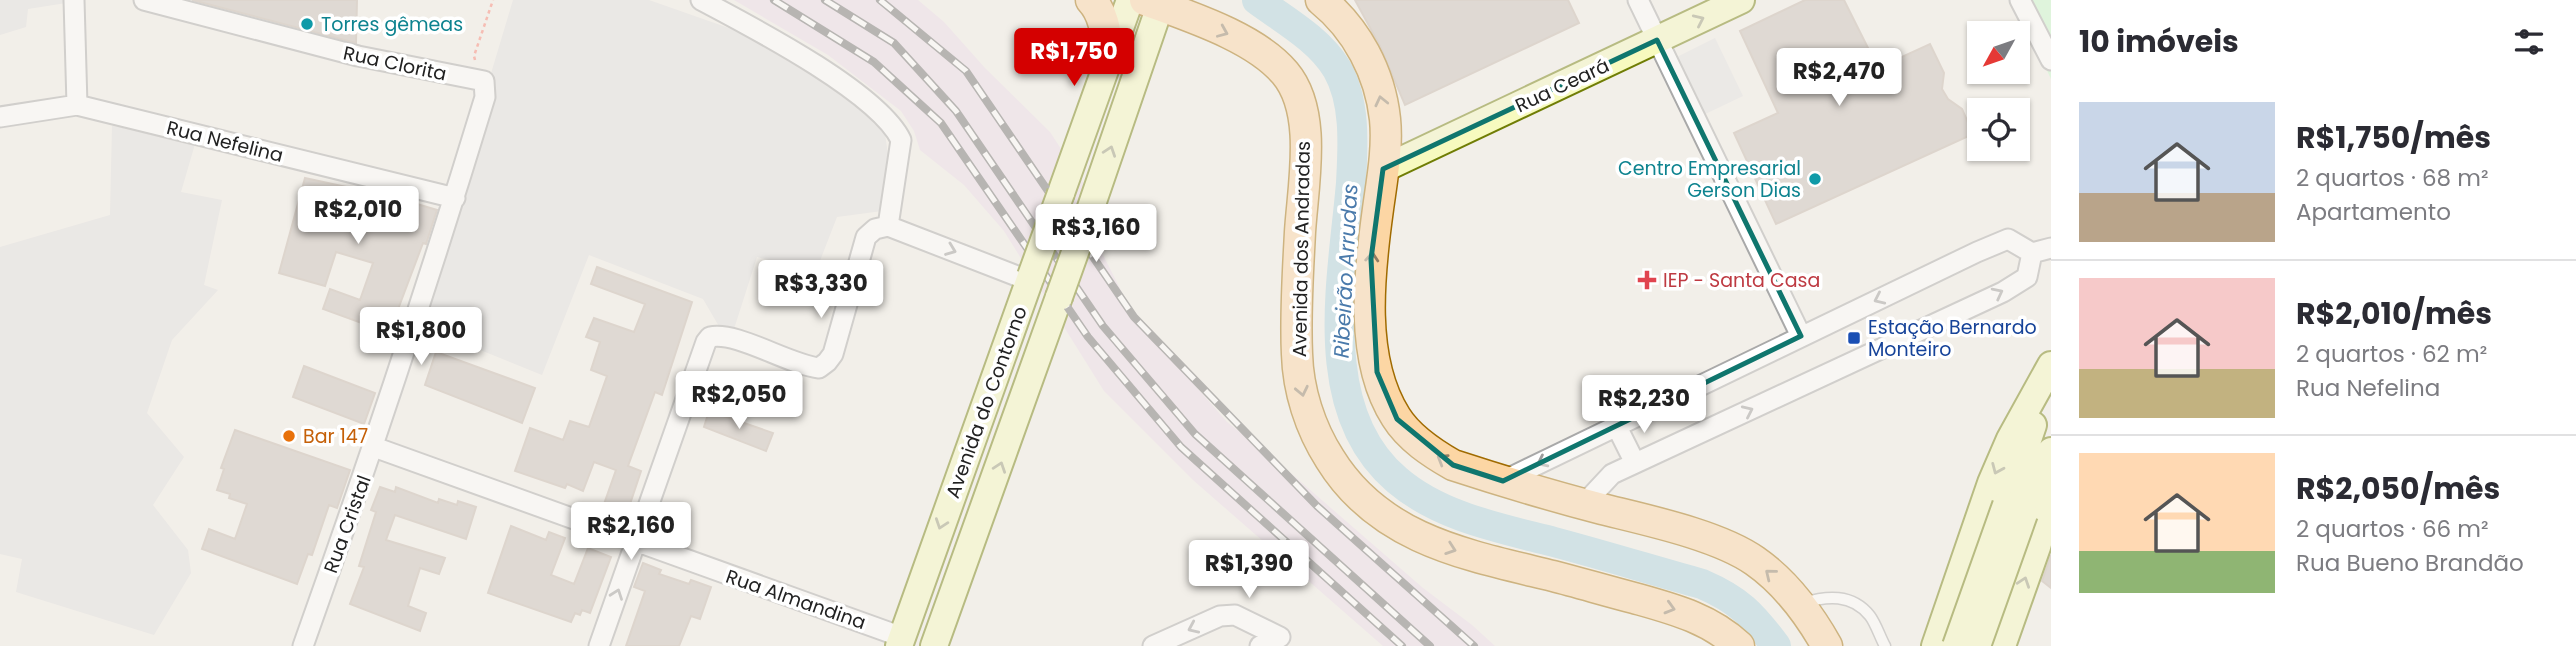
<!DOCTYPE html>
<html lang="pt">
<head>
<meta charset="utf-8">
<style>
  body { margin:0; font-family:Poppins,sans-serif; background:#f7f7f7; color:#2b2b33; height:100vh; display:flex; flex-direction:column; font-size:26px; white-space:nowrap }
  * { box-sizing:border-box; margin:0 }
  p { font-size:23px; color:#7c7c81 }
  .icon { flex:none; width:38px; height:38px; fill:none; stroke:currentColor; stroke-width:2; stroke-linecap:round; stroke-linejoin:round }
  .map { position:relative; flex:1; overflow:hidden }
  .panel { display:flex; flex-direction:column; background:#fff; width:525px }
  .panel>* { flex:none }
  .needle { width:46px; rotate:230deg }
  .controls { position:absolute; left:1967px; top:21px; display:grid; gap:14px }
  .controls a { display:grid; place-items:center; width:63px; height:63px; border-radius:0px; background:#fff; box-shadow:0 2px 5px #0004; font-size:35px }
  .price { position:absolute; translate:-50% -60px; padding:0 16px; border-radius:7px; background:#fff; color:#222; font-size:23px; line-height:46px; filter:drop-shadow(0 2px 4px #0008) }
  .price::after { content:''; position:absolute; left:50%; top:42px; width:21px; height:16px; margin-left:-10px; background:inherit; clip-path:polygon(0 0,100% 0,50% 100%) }
  .price.selected { background:#d40000; color:#fff }
  ul { padding:0; list-style:none }
  li { display:flex; align-items:center; gap:21px; height:175px; padding:0 28px }
  li+li { border-top:2px solid #e1e1e2 }
  li span { display:grid; place-items:center; flex:none; width:196px; height:140px; border-radius:0px; color:#555 }
  li>.icon { margin-inline-start:auto }
  span .icon { width:84px; height:84px; fill:#fffc; stroke-width:1 }
  li b { font-size:30px }
  h2 { display:flex; justify-content:space-between; align-items:center; height:84px; padding:0 28px; font-size:30px }
  main { display:flex; flex:1; min-height:0 }
  .map>svg:first-child { display:block }
  .residential { fill:#e0dfdf }
  .industrial { fill:#ebdbe8 }
  .park { fill:#c8facc }
  .parking { fill:#e2e2e2 }
  .lines { fill:none; stroke-linecap:round; stroke-linejoin:round }
  .river { stroke:#aad3df; stroke-width:30 }
  .building { fill:#c7bfb8; stroke:#c4b6ab; stroke-width:2 }
  .lane-casing { stroke:#a9a9a9; stroke-width:13 }
  .street-casing { stroke:#a9a9a9; stroke-width:23 }
  .secondary-casing { stroke:#707d05; stroke-width:30 }
  .primary-casing { stroke:#a06b00; stroke-width:33 }
  .path { stroke:#fa8072; stroke-width:2.5; stroke-dasharray:3.5 3.5; stroke-linecap:butt }
  .lane { stroke:#fff; stroke-width:10 }
  .street { stroke:#fff; stroke-width:19 }
  .secondary { stroke:#f7fabf; stroke-width:26 }
  .primary { stroke:#fcd6a4; stroke-width:30 }
  .rail-casing { stroke:#707070; stroke-width:8 }
  .rail { stroke:#fff; stroke-width:5; stroke-dasharray:16; stroke-linecap:butt }
  .secondary-bridge-casing { stroke:#707d05; stroke-width:30; stroke-linecap:butt }
  .secondary-bridge { stroke:#f7fabf; stroke-width:26 }
  .oneway { stroke:#979978 }
  .oneway2 { stroke:#8f7c63 }
  .oneway3 { stroke:#9c9c9c }
  .marked { fill:none; stroke:#0f766e; stroke-width:5; stroke-linejoin:round }
  .culture-dot { fill:#0f9aa8; stroke:#fff; stroke-width:2.5 }
  .health-dot { fill:#e0444e; stroke:#fff; stroke-width:2.5 }
  .transit-dot { fill:#1a4fb4; stroke:#fff; stroke-width:2.5 }
  .food-dot { fill:#e8710a; stroke:#fff; stroke-width:2.5 }
  .labels { text-anchor:middle; stroke-width:7; stroke-linejoin:round; paint-order:stroke }
  .culture-label { font-size:19px; fill:#0d838f; stroke:#fff; text-anchor:start }
  .street-label { font-size:19px; fill:#222; stroke:#fff }
  .health-label { font-size:19px; fill:#be3a42; stroke:#fff; text-anchor:start }
  .transit-label { font-size:19px; fill:#164399; stroke:#fff; text-anchor:start }
  .food-label { font-size:19px; fill:#c56008; stroke:#fff; text-anchor:start }
  .water-label { font-size:21px; font-style:italic; fill:#4a7aab; stroke:#fff }
</style>
</head>
<body>
<main>
<div class="map">
<svg width="2051" height="646" viewBox="0 0 2051 646">
  <rect width="100%" height="100%" fill="#f2efe9"/>
  <path class="residential" d="M 0,0 L 66,0 L 66,3 L 28,9 L 26,27 L 0,35 Z
    M 513,0 L 649,0 L 760,39 L 882,113 L 889,162 L 882,211 L 837,217 L 816,271 L 757,257 L 734,329 L 720,328 L 703,299 L 589,255 L 542,375 L 416,324 Z
    M 112,126 L 153,131 L 195,144 L 181,192 L 222,200 L 204,285 L 218,290 L 172,340 L 147,413 L 184,457 L 153,505 L 188,550 L 191,573 L 154,635 L 16,592 L 22,559 L 0,554 L 0,247 L 110,215 Z"/>
  <path class="industrial" d="M 734,0 L 918,0 L 944,22 L 985,68 L 1050,132 L 1108,221 L 1100,249 L 1140,328 L 1171,358 L 1227,422 L 1278,462 L 1423,588 L 1472,625 L 1495,646 L 1383,646 L 1193,480 L 1104,391 L 1004,231 L 964,185 L 920,150 L 914,131 L 901,111 L 828,55 Z"/>
  <path class="park" d="M 2013,0 L 2051,0 L 2051,79 Z"/>
  <path class="parking" d="M 1715,38 L 1743,96 L 1699,117 L 1673,59 Z"/>
  <g class="lines">
    <path class="river" d="M 1257,0 C 1284,20 1319,39 1337,69 C 1356,102 1353,146 1351,183 C 1343,278 1314,410 1397,480 C 1440,517 1500,528 1554,542 C 1603,555 1652,570 1702,584 C 1739,600 1752,614 1776,646"/>
  </g>
  <path class="building" d="M 192,0 L 357,0 L 356,43 Z
    M 1355,0 L 1568,0 L 1579,23 L 1405,105 L 1380,46 Z
    M 1805,0 L 1844,0 L 1878,68 L 1930,44 L 1944,73 L 1942,89 L 1948,99 L 1962,109 L 1973,134 L 1776,224 L 1734,133 L 1778,113 L 1740,31 Z
    M 305,178 L 397,198 L 437,210 L 426,244 L 423,243 L 389,333 L 323,309 L 330,289 L 360,300 L 373,263 L 336,252 L 325,286 L 279,273 Z
    M 597,267 L 692,302 L 662,395 L 655,392 L 628,466 L 641,471 L 626,516 L 603,507 L 616,470 L 594,462 L 583,491 L 567,484 L 565,488 L 515,471 L 530,428 L 563,440 L 570,421 L 589,427 L 607,376 L 591,370 L 600,342 L 586,337 L 594,318 L 634,332 L 645,304 L 591,284 Z
    M 436,352 L 535,388 L 522,423 L 425,385 Z
    M 304,366 L 375,393 L 364,424 L 293,397 Z
    M 709,411 L 773,433 L 766,451 L 704,427 Z
    M 235,430 L 350,470 L 337,508 L 329,505 L 312,555 L 308,554 L 297,584 L 202,549 L 209,529 L 235,539 L 247,504 L 229,498 L 230,494 L 217,490 L 224,469 L 221,468 Z
    M 380,487 L 395,492 L 396,487 L 438,503 L 439,499 L 457,505 L 458,501 L 476,507 L 466,539 L 395,515 L 386,540 L 445,558 L 439,574 L 420,568 L 408,606 L 426,613 L 420,631 L 350,604 L 364,567 L 359,566 L 376,512 L 371,510 Z
    M 511,526 L 546,540 L 549,532 L 565,538 L 551,575 L 574,584 L 588,548 L 611,557 L 590,613 L 582,610 L 580,615 L 575,613 L 571,622 L 488,593 Z
    M 2051,555 L 2051,588 L 2042,581 Z
    M 643,563 L 661,570 L 659,574 L 689,584 L 691,580 L 711,587 L 700,619 L 691,616 L 679,646 L 626,646 L 645,591 L 634,587 Z"/>
  <g class="lines">
    <defs>
      <path id="lane" d="M 1803,603 C 1826,596 1852,593 1870,616 C 1876,624 1880,637 1885,646"/>
      <path id="street" d="M 144,0 L 358,56 L 484,81 L 485,97 C 429,281 368,464 303,646
        M 701,0 C 750,26 878,92 901,140 L 888,226
        M 1638,0 L 1801,336
        M 2020,0 L 2051,60
        M 77,105 L 455,198
        M 0,117 L 77,105 L 74,0
        M 888,226 L 1030,281
        M 2032,253 L 2051,248
        M 1616,425 L 1635,463
        M 374,447 L 902,637
        M 1503,481 L 1977,252 L 2008,239 L 2032,253 L 2027,277 L 2003,292 L 1612,474 L 1584,504
        M 599,646 L 706,342 L 710,337 C 737,331 787,364 819,368 L 827,362 L 833,354 L 866,237 L 875,229 L 888,226
        M 1153,646 L 1220,616 L 1235,615 L 1280,637 L 1260,646"/>
      <path id="secondary" d="M 1383,169 L 1741,0
        M 1061,193 L 1130,0
        M 1088,216 L 1160,6
        M 2006,505 L 2033,425
        M 2024,514 L 2051,451
        M 899,646 L 1031,276
        M 934,646 L 1059,297
        M 1935,646 L 1991,483 L 2010,439 L 2051,365
        M 2002,646 L 2037,547 L 2051,497"/>
      <path id="primary" d="M 1091,0 C 1106,16 1106,38 1109,59
        M 1145,0 C 1188,16 1255,37 1285,73 C 1318,112 1303,184 1300,232 C 1298,272 1295,313 1297,354 C 1298,390 1310,428 1330,459 C 1380,540 1467,555 1553,576 C 1580,583 1607,591 1634,598 C 1673,609 1709,618 1739,646
        M 1321,0 C 1357,29 1380,73 1385,119 C 1388,148 1382,180 1378,209 C 1369,274 1359,359 1396,417 C 1409,438 1432,453 1453,465 C 1502,481 1552,496 1602,509 C 1646,520 1718,535 1755,561 C 1785,582 1809,614 1827,646"/>
    </defs>
    <use href="#lane" class="lane-casing"/>
    <use href="#street" class="street-casing"/>
    <use href="#secondary" class="secondary-casing"/>
    <use href="#primary" class="primary-casing"/>
    <path class="path" d="M 475,60 L 474,56 L 493,0"/>
    <use href="#lane" class="lane"/>
    <use href="#street" class="street"/>
    <use href="#secondary" class="secondary"/>
    <use href="#primary" class="primary"/>
    <defs>
      <path id="rail" d="M 774,0 L 874,62 L 941,123 L 1088,337 L 1181,447 L 1402,646
        M 825,0 L 894,43 L 956,111 L 1103,326 L 1195,434 L 1430,646
        M 880,0 L 966,71 L 1134,317 L 1317,506 L 1474,646"/>
    </defs>
    <use href="#rail" class="rail-casing"/>
    <use href="#rail" class="rail"/>
    <defs>
      <path id="secondary-bridge" d="M 1031,276 L 1061,193
        M 1059,297 L 1088,216
        M 1956,646 L 2006,505
        M 1977,646 L 2024,514"/>
    </defs>
    <use href="#secondary-bridge" class="secondary-bridge-casing"/>
    <use href="#secondary-bridge" class="secondary-bridge"/>
  </g>
  <defs><path id="oneway-chevron" d="M-2-3.5L2.5 0L-2 3.5" fill="none" stroke-width="1.6" stroke-linecap="round" stroke-linejoin="round" transform="scale(1.75)"/></defs>
  <g class="oneway">
    <use href="#oneway-chevron" transform="translate(1699 20) rotate(-25)"/>
    <use href="#oneway-chevron" transform="translate(1110 151) rotate(-71)"/>
    <use href="#oneway-chevron" transform="translate(1000 467) rotate(-71)"/>
    <use href="#oneway-chevron" transform="translate(1997 469) rotate(113)"/>
    <use href="#oneway-chevron" transform="translate(941 524) rotate(109)"/>
    <use href="#oneway-chevron" transform="translate(2024 582) rotate(-71)"/>
  </g>
  <g class="oneway2">
    <use href="#oneway-chevron" transform="translate(1223 32) rotate(23)"/>
    <use href="#oneway-chevron" transform="translate(1381 101) rotate(-103)"/>
    <use href="#oneway-chevron" transform="translate(1372 257) rotate(-86)"/>
    <use href="#oneway-chevron" transform="translate(1302 391) rotate(78)"/>
    <use href="#oneway-chevron" transform="translate(1442 459) rotate(-149)"/>
    <use href="#oneway-chevron" transform="translate(1451 549) rotate(19)"/>
    <use href="#oneway-chevron" transform="translate(1770 574) rotate(-141)"/>
    <use href="#oneway-chevron" transform="translate(1670 608) rotate(16)"/>
  </g>
  <g class="oneway3">
    <use href="#oneway-chevron" transform="translate(951 250) rotate(21)"/>
    <use href="#oneway-chevron" transform="translate(1998 293) rotate(-27)"/>
    <use href="#oneway-chevron" transform="translate(1879 299) rotate(155)"/>
    <use href="#oneway-chevron" transform="translate(1748 411) rotate(-25)"/>
    <use href="#oneway-chevron" transform="translate(1542 462) rotate(154)"/>
    <use href="#oneway-chevron" transform="translate(617 594) rotate(-70)"/>
    <use href="#oneway-chevron" transform="translate(1193 628) rotate(156)"/>
  </g>
  <path d="M0 0H2051V646H0ZM 1657,40 L 1801,336 L 1503,481 L 1453,465 L 1397,419 L 1377,372 L 1371,259 L 1383,169 Z" fill="#f2efe9" fill-opacity=".55" fill-rule="evenodd"/>
  <path class="marked" d="M 1657,40 L 1801,336 L 1503,481 L 1453,465 L 1397,419 L 1377,372 L 1371,259 L 1383,169 Z"/>
  <g class="culture-dot">
    <circle cx="307" cy="24" r="7"/>
    <circle cx="1815" cy="179" r="7"/>
  </g>
  <path class="health-dot" d="M1643.5 269.5h7v7h7v7h-7v7h-7v-7h-7v-7h7z"/>
  <rect class="transit-dot" x="1847" y="331" width="14" height="14" rx="3.5"/>
  <circle class="food-dot" cx="289" cy="436" r="7"/>
  <g class="labels">
    <g class="culture-label">
      <text x="321" y="31">Torres gêmeas</text>
      <text x="1801" y="175" text-anchor="end">Centro Empresarial<tspan x="1801" dy="22">Gerson Dias</tspan></text>
    </g>
    <g class="street-label">
      <text transform="translate(395 63) rotate(12)" y="7">Rua Clorita</text>
      <text transform="translate(1562 85) rotate(-25)" y="7">Rua Ceará</text>
      <text transform="translate(225 141) rotate(14)" y="7">Rua Nefelina</text>
      <text transform="translate(1301 249) rotate(-89)" y="7">Avenida dos Andradas</text>
      <text transform="translate(986 402) rotate(-70)" y="7">Avenida do Contorno</text>
      <text transform="translate(347 524) rotate(-70)" y="7">Rua Cristal</text>
      <text transform="translate(796 599) rotate(19)" y="7">Rua Almandina</text>
    </g>
    <g class="health-label">
      <text x="1663" y="287">IEP - Santa Casa</text>
    </g>
    <g class="transit-label">
      <text x="1868" y="334">Estação Bernardo<tspan x="1868" dy="22">Monteiro</tspan></text>
    </g>
    <g class="food-label">
      <text x="303" y="443">Bar 147</text>
    </g>
    <g class="water-label">
      <text transform="translate(1346 271) rotate(-87)" y="7">Ribeirão Arrudas</text>
    </g>
  </g>
</svg>
<div class="controls">
<a><svg class="needle" viewBox="-14 -14 28 28"><path d="M0-13l5 13h-10z" fill="#e53935"/><path d="M0 13l5-13h-10z" fill="#7c7c81"/></svg></a>
<a><svg class="icon" aria-label="locate" viewBox="0 0 24 24"><circle cx="12" cy="12" r="6"/><path d="M12 2v4M12 18v4M2 12h4M18 12h4"/></svg></a>
</div>
<b class="price selected" style="left:1074px;top:88px">R$1,750</b>
<b class="price" style="left:1839px;top:108px">R$2,470</b>
<b class="price" style="left:358px;top:246px">R$2,010</b>
<b class="price" style="left:1096px;top:264px">R$3,160</b>
<b class="price" style="left:821px;top:320px">R$3,330</b>
<b class="price" style="left:421px;top:367px">R$1,800</b>
<b class="price" style="left:739px;top:431px">R$2,050</b>
<b class="price" style="left:1644px;top:435px">R$2,230</b>
<b class="price" style="left:631px;top:562px">R$2,160</b>
<b class="price" style="left:1249px;top:600px">R$1,390</b>
</div>
<section class="panel">
<h2>10 imóveis<svg class="icon" aria-label="filters" viewBox="0 0 24 24"><path d="M4 7h16M4 17h16"/><circle cx="9" cy="7" r="2"/><circle cx="15" cy="17" r="2"/></svg></h2>
<ul>
<li><span style="background:linear-gradient(#c9d6e8 65%,#b9a48a 0)"><svg class="icon" aria-label="home" viewBox="0 0 24 24"><path d="M3 11l9-7 9 7M6 9v11h12V9"/></svg></span><div><b>R$1,750/mês</b><p>2 quartos · 68 m²</p><p>Apartamento</p></div></li>
<li><span style="background:linear-gradient(#f6c9c9 65%,#c2b280 0)"><svg class="icon" aria-label="home" viewBox="0 0 24 24"><path d="M3 11l9-7 9 7M6 9v11h12V9"/></svg></span><div><b>R$2,010/mês</b><p>2 quartos · 62 m²</p><p>Rua Nefelina</p></div></li>
<li><span style="background:linear-gradient(#ffd9b3 70%,#8fb573 0)"><svg class="icon" aria-label="home" viewBox="0 0 24 24"><path d="M3 11l9-7 9 7M6 9v11h12V9"/></svg></span><div><b>R$2,050/mês</b><p>2 quartos · 66 m²</p><p>Rua Bueno Brandão</p></div></li>
</ul>
</section>
</main>
</body>
</html>
